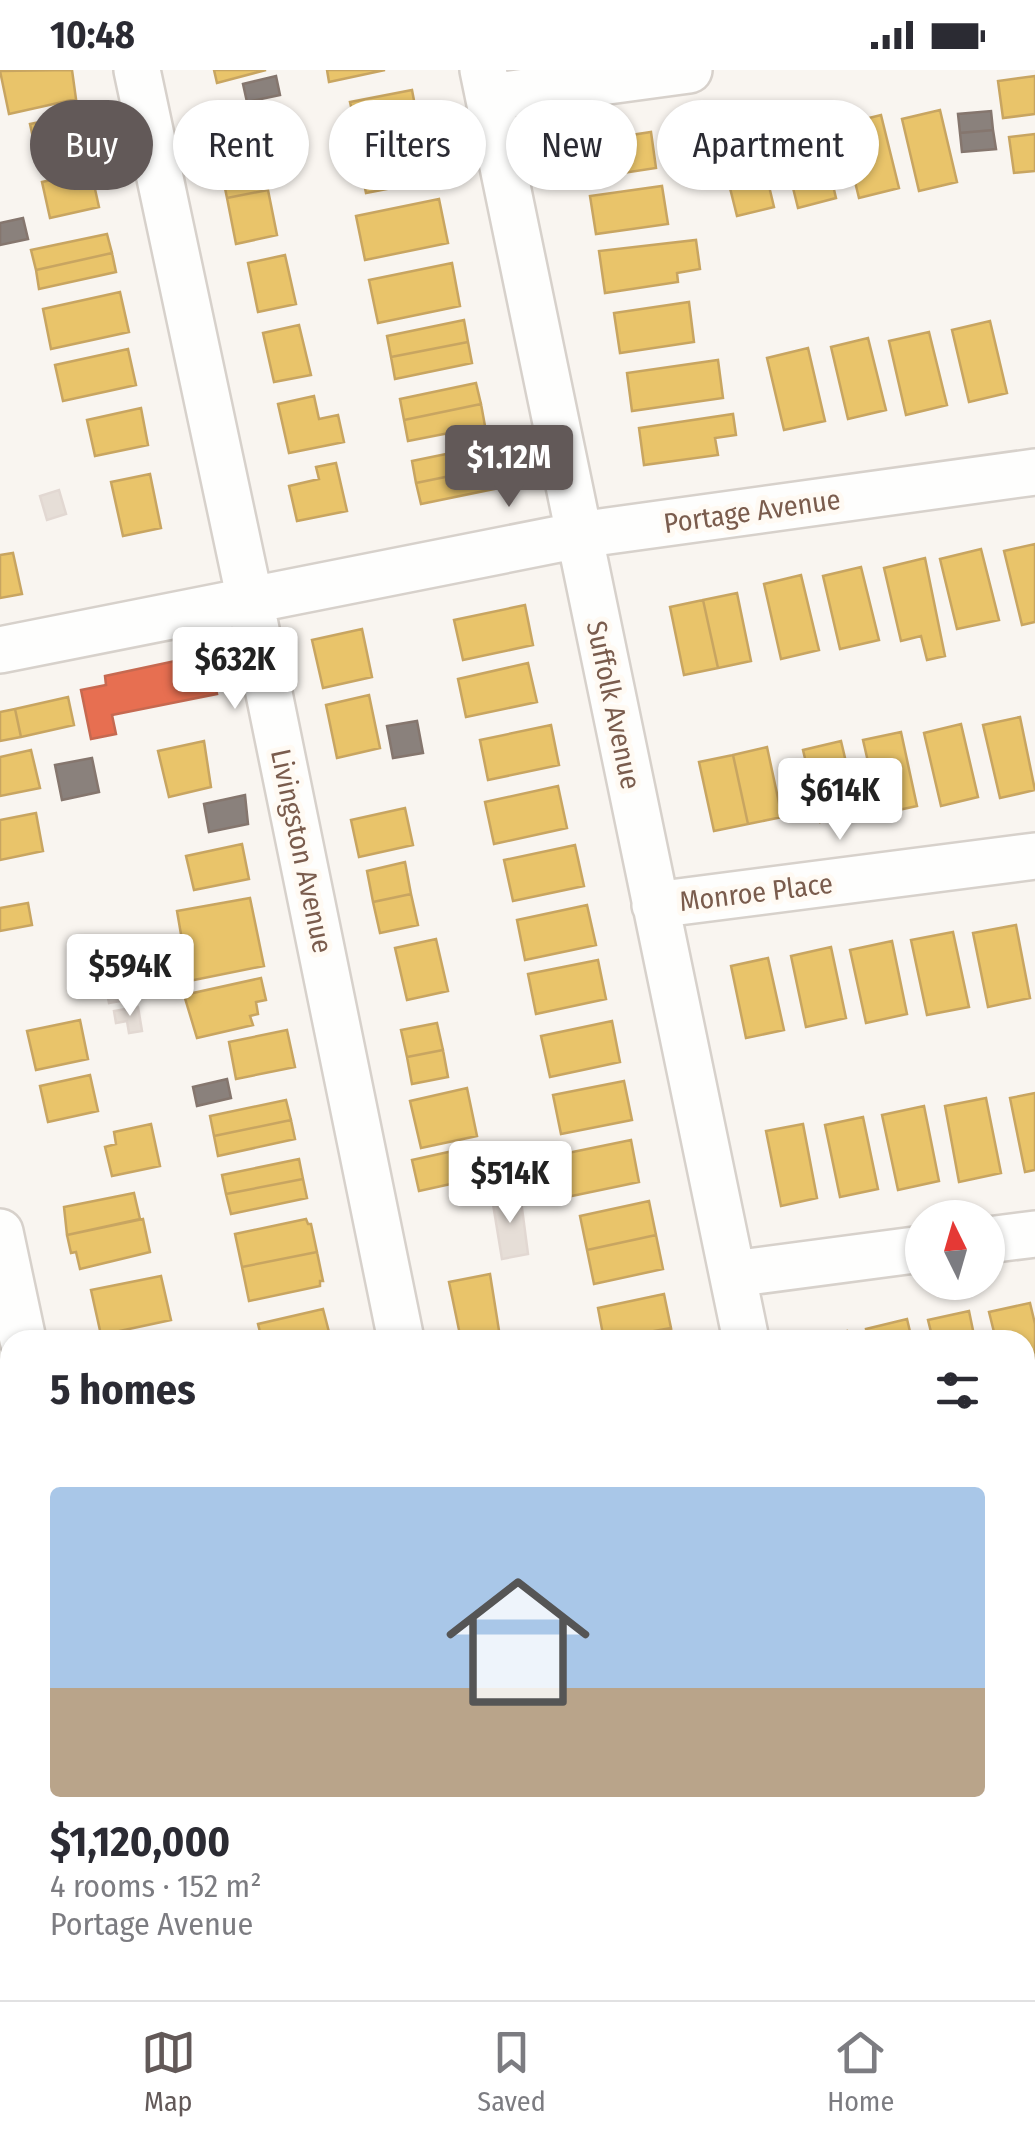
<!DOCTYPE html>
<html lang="en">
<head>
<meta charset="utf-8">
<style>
  body { margin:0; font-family:"Fira Sans Condensed",sans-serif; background:#f2f2f3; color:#2b2b33; height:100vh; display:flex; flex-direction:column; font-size:38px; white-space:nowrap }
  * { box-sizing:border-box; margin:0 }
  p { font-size:32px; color:#7c7c81 }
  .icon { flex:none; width:55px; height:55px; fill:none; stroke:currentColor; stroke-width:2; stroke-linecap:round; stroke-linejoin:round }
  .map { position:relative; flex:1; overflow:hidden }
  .sheet { position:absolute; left:0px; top:1260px; width:1035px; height:670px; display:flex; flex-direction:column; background:#fff; border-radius:30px 30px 0 0; box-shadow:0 2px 8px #0004 }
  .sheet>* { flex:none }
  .banner { position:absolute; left:30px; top:30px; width:975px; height:90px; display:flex; gap:20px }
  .needle { width:65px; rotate:355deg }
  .buttons { position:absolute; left:905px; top:1130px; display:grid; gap:20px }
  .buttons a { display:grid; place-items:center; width:100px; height:100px; border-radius:50%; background:#fff; box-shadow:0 2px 8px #0004; font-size:50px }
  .price { position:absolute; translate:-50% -85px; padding:0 22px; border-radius:10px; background:#fff; color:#222; font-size:32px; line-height:65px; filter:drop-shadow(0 2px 5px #0008) }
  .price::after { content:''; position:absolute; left:50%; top:60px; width:30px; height:22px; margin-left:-15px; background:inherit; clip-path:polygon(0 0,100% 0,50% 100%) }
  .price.active { background:#625958; color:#fff }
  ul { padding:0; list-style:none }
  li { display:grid; align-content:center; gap:20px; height:530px; padding:0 50px }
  li span { display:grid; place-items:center; height:310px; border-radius:10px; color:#555 }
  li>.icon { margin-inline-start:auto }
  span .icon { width:180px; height:180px; fill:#fffc; stroke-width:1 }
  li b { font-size:42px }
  h2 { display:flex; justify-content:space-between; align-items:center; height:120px; padding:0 50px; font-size:42px }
  .pill { padding:0 35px; border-radius:45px; background:#fff; box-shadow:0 2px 8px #0004; font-size:35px; line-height:90px }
  .pill.active { background:#625958; color:#fff }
  .status { display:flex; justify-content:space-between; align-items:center; height:70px; padding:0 50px; background:#fff; direction:ltr }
  .status svg { height:28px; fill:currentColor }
  .tabs { display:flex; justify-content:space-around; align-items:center; height:140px; border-top:2px solid #e1e1e2; background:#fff; font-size:28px; color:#7c7c81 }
  .tabs a { display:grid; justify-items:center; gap:5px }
  .tabs .active { color:#625958 }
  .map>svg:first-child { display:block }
  .green { fill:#e7f0db }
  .homes { fill:#e9c46a; stroke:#c8a561; stroke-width:2.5 }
  .shops { fill:#e76f51; stroke:#c66950; stroke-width:2.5 }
  .industry { fill:#8a817c; stroke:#85766e; stroke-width:2.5 }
  .building { fill:#e6ded7; stroke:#e2d8d2; stroke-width:2.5 }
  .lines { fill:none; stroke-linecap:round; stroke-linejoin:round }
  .minor-casing { stroke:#d7d1cb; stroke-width:50 }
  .minor { stroke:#fefefd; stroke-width:45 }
  .labels { text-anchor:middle; stroke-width:10; stroke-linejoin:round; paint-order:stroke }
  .street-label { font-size:28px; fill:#7a5c4d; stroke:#fffaf3 }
</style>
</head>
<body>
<div class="status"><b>10:48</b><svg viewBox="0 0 49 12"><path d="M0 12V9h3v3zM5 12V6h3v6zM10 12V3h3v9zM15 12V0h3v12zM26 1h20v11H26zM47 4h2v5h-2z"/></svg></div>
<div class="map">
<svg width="1035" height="1930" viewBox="0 0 1035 1930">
  <rect width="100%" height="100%" fill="#f9f5f0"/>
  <path class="green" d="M 0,1587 L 10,1588 L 10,1920 L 378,1920 L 380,1930 L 0,1930 Z
    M 1025,1668 L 1035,1668 L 1035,1930 L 689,1930 L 687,1920 L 1025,1920 Z"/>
  <path class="homes" d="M 72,0 L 76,29 L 9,44 L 0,1 Z
    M 214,0 L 266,0 L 217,13 Z
    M 327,0 L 385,0 L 329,12 Z
    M 1035,6 L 1035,44 L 1003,48 L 998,11 Z
    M 412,20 L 416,41 L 355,54 L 350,32 Z
    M 940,40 L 957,112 L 919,121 L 902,49 Z
    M 414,42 L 419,67 L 357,79 L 352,54 Z
    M 79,44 L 87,79 L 38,90 L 30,54 Z
    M 881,45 L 899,118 L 859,128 L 841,55 Z
    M 247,52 L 252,77 L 259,75 L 268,120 L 227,128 L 218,84 L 224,83 L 219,57 Z
    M 819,56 L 836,128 L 798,138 L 780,66 Z
    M 651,62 L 656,98 L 583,109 L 578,73 Z
    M 1035,64 L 1035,101 L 1014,103 L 1009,67 Z
    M 421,66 L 425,86 L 364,98 L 360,78 Z
    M 757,66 L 774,137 L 737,146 L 719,74 Z
    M 423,87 L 428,111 L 366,123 L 361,99 Z
    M 91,101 L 99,137 L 50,148 L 42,112 Z
    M 662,116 L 668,154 L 596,164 L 590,126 Z
    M 268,120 L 277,165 L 236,174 L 227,128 Z
    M 439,129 L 448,173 L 365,190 L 356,146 Z
    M 107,164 L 112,183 L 36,200 L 31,180 Z
    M 696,170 L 700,199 L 677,203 L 678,212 L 605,223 L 599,181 Z
    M 112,183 L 116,202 L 39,219 L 36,200 Z
    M 285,185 L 296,234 L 258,242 L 248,193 Z
    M 452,193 L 460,236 L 378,253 L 369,210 Z
    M 120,222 L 129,262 L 51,279 L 43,239 Z
    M 689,232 L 694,272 L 620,283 L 614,243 Z
    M 464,250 L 468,272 L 391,287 L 387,266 Z
    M 990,251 L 1007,323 L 969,332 L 952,260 Z
    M 299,255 L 311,305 L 274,312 L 263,263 Z
    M 929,262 L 947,335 L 906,345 L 889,271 Z
    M 868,268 L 886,340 L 848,349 L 831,277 Z
    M 468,272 L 472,293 L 395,309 L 391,287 Z
    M 808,278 L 825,351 L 784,360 L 767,288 Z
    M 128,279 L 136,315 L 63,331 L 55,295 Z
    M 718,290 L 723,328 L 632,341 L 627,303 Z
    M 476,313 L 481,334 L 404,350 L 400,329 Z
    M 314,326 L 319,349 L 338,345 L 344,372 L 289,383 L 278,334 Z
    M 481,334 L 485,356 L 408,371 L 404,350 Z
    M 141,338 L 148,375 L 95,386 L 87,350 Z
    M 733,344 L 736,365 L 715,368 L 718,385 L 644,395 L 639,358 Z
    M 490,375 L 494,397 L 416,413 L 412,391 Z
    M 336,393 L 347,441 L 297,451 L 289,416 L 319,409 L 316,397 Z
    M 494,397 L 499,418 L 421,434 L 416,413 Z
    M 150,404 L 161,458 L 123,466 L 111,412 Z
    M 1035,474 L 1035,552 L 1022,555 L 1004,481 Z
    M 981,479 L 999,550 L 957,559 L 940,489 Z
    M 13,483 L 22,524 L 0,528 L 0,485 Z
    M 925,488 L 945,586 L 927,590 L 921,566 L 901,571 L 884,498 Z
    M 861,497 L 879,570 L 840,579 L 823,506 Z
    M 801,505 L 819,580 L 781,589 L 764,514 Z
    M 737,523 L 751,591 L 718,598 L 703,530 Z
    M 703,530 L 718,598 L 684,605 L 670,537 Z
    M 525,535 L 533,575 L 463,590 L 454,550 Z
    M 362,559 L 372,607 L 323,618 L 312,570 Z
    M 528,593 L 537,632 L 466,647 L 458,609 Z
    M 369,625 L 380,678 L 337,688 L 326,635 Z
    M 68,627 L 74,655 L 21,667 L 15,639 Z
    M 15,639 L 21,667 L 0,671 L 0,642 Z
    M 1020,647 L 1035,720 L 1000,728 L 983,655 Z
    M 961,654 L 978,727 L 941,736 L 924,663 Z
    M 551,655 L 559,695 L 488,710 L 480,670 Z
    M 901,662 L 917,736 L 880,744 L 863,670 Z
    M 204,671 L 211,717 L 169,727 L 158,681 Z
    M 841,671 L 858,743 L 820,752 L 803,680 Z
    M 767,677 L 782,747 L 748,754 L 733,685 Z
    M 31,680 L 40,718 L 0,726 L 0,687 Z
    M 733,685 L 748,754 L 714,761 L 699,692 Z
    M 558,716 L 567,758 L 494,774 L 485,732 Z
    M 405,738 L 413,775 L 359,787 L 351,750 Z
    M 36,743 L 43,781 L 0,790 L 0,750 Z
    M 242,774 L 249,809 L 194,820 L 186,786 Z
    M 575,775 L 584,816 L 513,831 L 504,790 Z
    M 405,792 L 411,824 L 373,832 L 367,801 Z
    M 411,824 L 418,855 L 380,863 L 373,832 Z
    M 250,828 L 264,896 L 189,911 L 177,841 Z
    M 28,833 L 32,855 L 0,861 L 0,838 Z
    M 587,835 L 596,875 L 525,890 L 517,850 Z
    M 1016,855 L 1030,928 L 988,937 L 973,863 Z
    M 953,862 L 969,937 L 927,945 L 911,870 Z
    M 436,869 L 448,921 L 407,930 L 395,878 Z
    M 892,871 L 907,944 L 866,953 L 850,880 Z
    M 831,877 L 846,948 L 806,957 L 791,886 Z
    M 768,888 L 784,960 L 746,968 L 731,896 Z
    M 598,890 L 606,929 L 536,944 L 528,904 Z
    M 261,908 L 266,930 L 256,932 L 258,944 L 250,946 L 253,955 L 197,968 L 184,925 Z
    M 80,950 L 88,989 L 36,1000 L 27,961 Z
    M 612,951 L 620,992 L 550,1007 L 541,966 Z
    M 437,953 L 443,980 L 407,987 L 401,960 Z
    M 287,960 L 295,997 L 236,1009 L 229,972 Z
    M 443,980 L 448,1007 L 412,1014 L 407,987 Z
    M 90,1005 L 98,1041 L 48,1052 L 40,1016 Z
    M 624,1011 L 632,1050 L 561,1064 L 553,1025 Z
    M 467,1018 L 477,1066 L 421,1078 L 410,1031 Z
    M 1035,1023 L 1035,1100 L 1025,1102 L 1010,1028 Z
    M 986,1028 L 1001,1103 L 959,1112 L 945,1036 Z
    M 286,1030 L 291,1050 L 214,1066 L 210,1046 Z
    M 924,1036 L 939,1111 L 898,1120 L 882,1045 Z
    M 863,1047 L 878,1119 L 840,1127 L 825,1055 Z
    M 291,1050 L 295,1069 L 218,1086 L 214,1066 Z
    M 151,1054 L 160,1096 L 112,1106 L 105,1077 L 116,1074 L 114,1062 Z
    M 803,1054 L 817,1128 L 781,1136 L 766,1061 Z
    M 631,1070 L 639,1112 L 567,1127 L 558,1085 Z
    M 480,1075 L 487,1106 L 419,1121 L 412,1090 Z
    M 299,1089 L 303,1109 L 226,1124 L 222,1105 Z
    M 303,1109 L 307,1128 L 231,1144 L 226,1124 Z
    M 134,1123 L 140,1149 L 67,1165 L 64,1137 Z
    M 649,1131 L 656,1165 L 587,1180 L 580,1146 Z
    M 143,1149 L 150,1182 L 80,1199 L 76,1182 L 71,1183 L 67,1165 Z
    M 306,1149 L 308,1154 L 311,1154 L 317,1182 L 242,1197 L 235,1164 Z
    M 656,1165 L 663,1199 L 594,1214 L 587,1180 Z
    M 317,1182 L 323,1211 L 320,1211 L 320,1216 L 249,1231 L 242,1197 Z
    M 490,1204 L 500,1267 L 522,1262 L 523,1270 L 446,1270 L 445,1263 L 459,1260 L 449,1212 Z
    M 161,1206 L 171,1250 L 101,1265 L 91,1220 Z
    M 664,1224 L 671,1258 L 604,1270 L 598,1238 Z
    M 1030,1233 L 1035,1254 L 1035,1308 L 1025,1310 L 1025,1270 L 996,1270 L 989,1242 Z
    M 323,1239 L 329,1262 L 315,1265 L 317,1270 L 262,1270 L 258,1254 Z
    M 969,1241 L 975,1270 L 933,1270 L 928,1250 Z
    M 907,1249 L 912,1270 L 868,1270 L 866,1259 Z
    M 671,1258 L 673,1270 L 615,1270 Z
    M 847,1261 L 849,1270 L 810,1270 Z
    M 1035,1473 L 1035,1514 L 1025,1516 L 1025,1476 Z
    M 475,1920 L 557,1920 L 559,1930 L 477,1930 Z"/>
  <path class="shops" d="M 208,584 L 217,624 L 112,645 L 116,664 L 91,669 L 81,620 L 106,615 L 105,606 Z"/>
  <path class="industry" d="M 276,6 L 280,25 L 247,32 L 243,14 Z
    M 991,41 L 993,60 L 960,63 L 958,44 Z
    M 993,60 L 996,79 L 962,82 L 960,63 Z
    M 23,148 L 28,169 L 0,175 L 0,153 Z
    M 417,651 L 423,683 L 393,688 L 387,656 Z
    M 92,688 L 99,722 L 62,730 L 55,695 Z
    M 245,725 L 248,754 L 209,762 L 204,734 Z
    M 227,1009 L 231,1028 L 197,1036 L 193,1017 Z"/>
  <path class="building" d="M 59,420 L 66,444 L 47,450 L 40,426 Z
    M 133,898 L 137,928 L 109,933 L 103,902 Z
    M 138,937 L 142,961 L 129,963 L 127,951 L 116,953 L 114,941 Z
    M 520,1123 L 528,1184 L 502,1189 L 492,1128 Z"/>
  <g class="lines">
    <defs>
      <path id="minor" d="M 137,0 L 250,530 L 401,1270
        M 483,0 L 746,1270
        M 489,27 L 689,0
        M 0,580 L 579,465 L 1035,402
        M 655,835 L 1035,786
        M 0,1162 L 23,1270
        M 988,1170 L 1035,1164
        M 733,1204 L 922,1179
        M 0,1527 L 10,1528
        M 1025,1606 L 1035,1607"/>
    </defs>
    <use href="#minor" class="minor-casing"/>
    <use href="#minor" class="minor"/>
  </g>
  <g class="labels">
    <g class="street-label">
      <text transform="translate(752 441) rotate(-8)" y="10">Portage Avenue</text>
      <text transform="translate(614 635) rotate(78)" y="10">Suffolk Avenue</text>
      <text transform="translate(302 781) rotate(78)" y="10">Livingston Avenue</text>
      <text transform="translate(756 822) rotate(-7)" y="10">Monroe Place</text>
    </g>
  </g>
</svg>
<div class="buttons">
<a><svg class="needle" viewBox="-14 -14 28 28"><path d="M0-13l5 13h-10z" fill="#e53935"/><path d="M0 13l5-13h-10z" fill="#7c7c81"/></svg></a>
</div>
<b class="price active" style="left:509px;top:440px">$1.12M</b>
<b class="price" style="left:235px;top:642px">$632K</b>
<b class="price" style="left:840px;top:773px">$614K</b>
<b class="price" style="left:130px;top:949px">$594K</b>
<b class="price" style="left:510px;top:1156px">$514K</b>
<div class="banner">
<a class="pill active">Buy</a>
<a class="pill">Rent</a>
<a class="pill">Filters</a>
<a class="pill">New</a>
<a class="pill">Apartment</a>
</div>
<section class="sheet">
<h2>5 homes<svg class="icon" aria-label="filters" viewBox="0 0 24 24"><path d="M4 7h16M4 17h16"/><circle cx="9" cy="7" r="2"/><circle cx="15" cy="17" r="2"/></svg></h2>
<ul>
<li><span style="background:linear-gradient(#a9c7e8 65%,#b9a48a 0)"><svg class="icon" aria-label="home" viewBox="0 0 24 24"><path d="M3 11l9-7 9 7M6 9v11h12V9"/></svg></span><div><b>$1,120,000</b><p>4 rooms · 152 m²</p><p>Portage Avenue</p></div></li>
</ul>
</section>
</div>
<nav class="tabs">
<a class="active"><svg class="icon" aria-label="map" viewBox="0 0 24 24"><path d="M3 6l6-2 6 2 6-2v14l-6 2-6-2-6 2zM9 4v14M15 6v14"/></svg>Map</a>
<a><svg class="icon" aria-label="saved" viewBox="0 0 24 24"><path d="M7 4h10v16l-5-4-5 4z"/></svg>Saved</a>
<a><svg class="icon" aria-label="home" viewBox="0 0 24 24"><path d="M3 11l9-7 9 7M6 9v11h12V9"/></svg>Home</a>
</nav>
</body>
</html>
